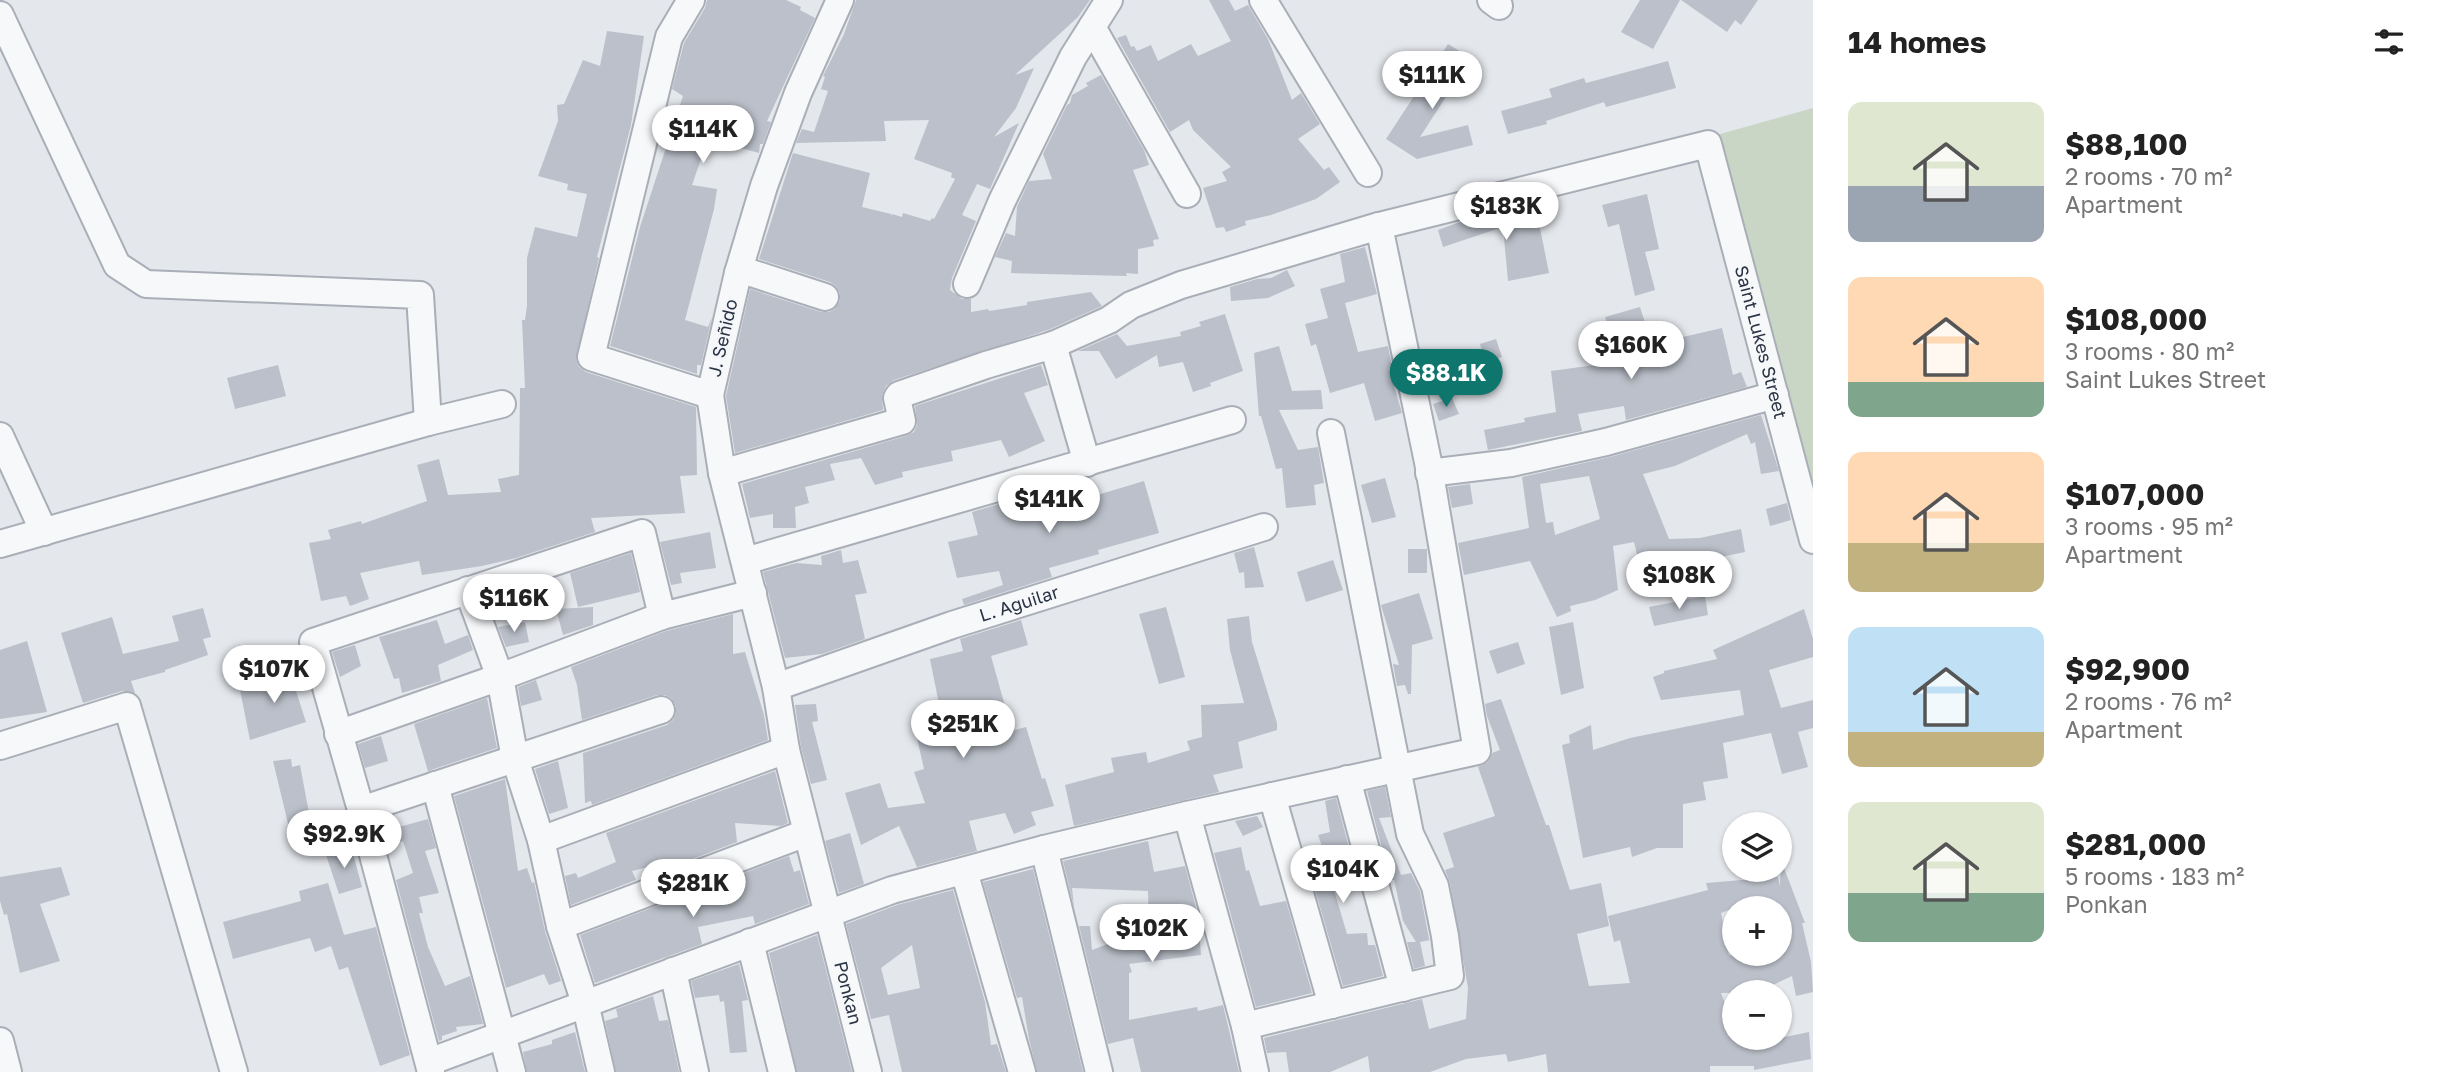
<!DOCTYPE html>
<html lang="en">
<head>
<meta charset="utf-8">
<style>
  body { margin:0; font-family:"Golos Text",sans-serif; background:#f2f2f2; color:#222; height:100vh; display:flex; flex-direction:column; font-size:26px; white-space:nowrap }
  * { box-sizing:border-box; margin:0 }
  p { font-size:23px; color:#767676 }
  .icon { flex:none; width:38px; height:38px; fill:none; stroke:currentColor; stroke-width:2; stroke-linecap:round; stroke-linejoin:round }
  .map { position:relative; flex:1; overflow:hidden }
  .panel { display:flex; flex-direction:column; background:#fff; width:630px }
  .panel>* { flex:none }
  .tools { position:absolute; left:1722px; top:812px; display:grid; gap:14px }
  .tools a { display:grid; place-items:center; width:70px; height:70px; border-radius:50%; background:#fff; box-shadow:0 2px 5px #0004; font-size:35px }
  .price { position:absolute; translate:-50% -60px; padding:0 16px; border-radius:24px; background:#fff; color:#222; font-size:23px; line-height:46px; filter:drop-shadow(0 2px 4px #0008) }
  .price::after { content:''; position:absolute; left:50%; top:42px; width:21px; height:16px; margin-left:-10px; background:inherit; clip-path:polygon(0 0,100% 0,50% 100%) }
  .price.selected { background:#0f766e; color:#fff }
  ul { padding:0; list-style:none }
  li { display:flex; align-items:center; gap:21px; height:175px; padding:0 35px }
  li span { display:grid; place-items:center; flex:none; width:196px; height:140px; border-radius:14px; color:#555 }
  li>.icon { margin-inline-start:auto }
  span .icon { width:84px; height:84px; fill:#fffc; stroke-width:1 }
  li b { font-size:30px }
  h2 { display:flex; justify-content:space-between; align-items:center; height:84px; padding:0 35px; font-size:30px }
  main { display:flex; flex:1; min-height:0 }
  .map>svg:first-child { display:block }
  .green { fill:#c9d6c5 }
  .building { fill:#bbc0ca; fill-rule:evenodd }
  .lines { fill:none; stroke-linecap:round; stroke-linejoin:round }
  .minor-casing { stroke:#a9aeb7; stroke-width:30 }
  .minor { stroke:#f7f8fa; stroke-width:26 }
  .labels { text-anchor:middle; stroke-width:5; stroke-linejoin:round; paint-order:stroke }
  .street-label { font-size:18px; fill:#2b3445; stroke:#f4f6f9 }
</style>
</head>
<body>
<main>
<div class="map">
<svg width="1813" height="1072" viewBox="0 0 1813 1072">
  <rect width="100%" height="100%" fill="#e4e7ec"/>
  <path class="green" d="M 1813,108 L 1813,498 L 1713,136 Z"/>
  <path class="building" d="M 707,0 L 786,0 L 801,7 L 800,10 L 815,18 L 767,121 L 771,122 L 763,144 L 760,144 L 759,153 L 708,139 L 692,185 L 717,189 L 714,209 L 685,320 L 708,327 L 712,317 L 701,365 L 697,365 L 697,374 L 610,346 L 640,227 L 683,96 L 672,89 L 684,43 L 705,8 Z
    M 856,0 L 1090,0 L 1078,17 L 1015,75 L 1034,68 L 1016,108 L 994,137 L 1019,123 L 990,189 L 977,184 L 962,215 L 976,221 L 952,278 L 950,290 L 962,299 L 971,299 L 971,312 L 988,309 L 989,311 L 1027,305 L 1027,302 L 1091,292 L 1102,306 L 1048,330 L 894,380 L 886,386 L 882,395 L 883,410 L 735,453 L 726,396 L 750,289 L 821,312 L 829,312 L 835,309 L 840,301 L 840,293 L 836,286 L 830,282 L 759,259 L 793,153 L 870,173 L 862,207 L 891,214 L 892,216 L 892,214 L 902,217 L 903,213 L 930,221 L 932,218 L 934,219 L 955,179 L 951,177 L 952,173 L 914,159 L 929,120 L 884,121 L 886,141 L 796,143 L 802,129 L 814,132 L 828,91 L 821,89 L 825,77 L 823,76 L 844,34 Z
    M 1209,0 L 1229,0 L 1235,11 L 1248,5 L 1268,39 L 1292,100 L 1301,93 L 1320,124 L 1298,139 L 1324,170 L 1329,167 L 1340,182 L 1316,199 L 1271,215 L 1245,221 L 1246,225 L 1226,232 L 1224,227 L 1216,228 L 1203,188 L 1227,181 L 1222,172 L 1231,167 L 1193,130 L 1189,120 L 1170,132 L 1117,38 L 1126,35 L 1131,47 L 1134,46 L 1137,51 L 1151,45 L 1158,61 L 1191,44 L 1198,56 L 1231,41 Z
    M 1640,0 L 1680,0 L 1653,49 L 1621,32 Z
    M 1681,0 L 1758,0 L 1741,25 L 1735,20 L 1727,32 Z
    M 607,31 L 644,36 L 631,125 L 597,257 L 599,258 L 576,360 L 579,367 L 586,372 L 696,407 L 697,475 L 680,476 L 685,513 L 591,518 L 595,532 L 516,558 L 482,566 L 422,575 L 419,561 L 360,573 L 369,599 L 350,606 L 346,596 L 321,601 L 309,543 L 331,539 L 328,530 L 361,521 L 362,524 L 427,501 L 417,465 L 439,459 L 448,495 L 501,492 L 498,479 L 519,475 L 520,388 L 525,388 L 522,320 L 525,320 L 527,306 L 527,258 L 535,227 L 577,237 L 587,194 L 567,190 L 568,184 L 538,176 L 558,121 L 557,105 L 564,104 L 583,60 L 600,66 Z
    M 1448,44 L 1471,58 L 1420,137 L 1468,125 L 1473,145 L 1417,159 L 1386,139 Z
    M 1668,61 L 1676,88 L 1606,107 L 1604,102 L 1546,121 L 1547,124 L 1508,134 L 1501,111 L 1552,97 L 1549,89 L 1584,78 L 1586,83 Z
    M 1101,75 L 1144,150 L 1149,165 L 1133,170 L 1159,239 L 1153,240 L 1154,246 L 1138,249 L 1138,274 L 1126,273 L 1127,276 L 1011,273 L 1012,261 L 995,257 L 1006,233 L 1015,236 L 1017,207 L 1029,181 L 1052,179 L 1043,154 L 1067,105 L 1070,103 L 1072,95 L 1088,86 L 1086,83 Z
    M 1647,194 L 1659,249 L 1645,252 L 1655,290 L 1635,296 L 1619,224 L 1608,227 L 1602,205 Z
    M 1508,210 L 1513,223 L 1538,218 L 1549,273 L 1508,281 L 1503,227 L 1443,247 L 1438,230 L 1457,223 Z
    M 1365,247 L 1377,294 L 1345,303 L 1358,352 L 1388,346 L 1392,368 L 1389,369 L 1402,413 L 1375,421 L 1364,383 L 1330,393 L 1316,344 L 1311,346 L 1305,324 L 1328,318 L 1320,289 L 1345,282 L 1340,254 Z
    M 1287,270 L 1295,286 L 1268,298 L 1231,301 L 1230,287 L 1257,279 L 1271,278 Z
    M 1640,307 L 1650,338 L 1655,337 L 1657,343 L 1722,328 L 1733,375 L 1741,372 L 1747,387 L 1626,420 L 1624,406 L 1578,414 L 1582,431 L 1488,450 L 1484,430 L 1525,422 L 1524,418 L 1556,412 L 1551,371 L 1617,362 L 1613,350 L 1616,349 L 1605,317 Z
    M 1225,314 L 1243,371 L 1210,383 L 1211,386 L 1193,392 L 1183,362 L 1159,367 L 1157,355 L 1116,379 L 1099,351 L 1078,351 L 1117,334 L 1127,346 L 1181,336 L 1180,332 L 1201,326 L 1199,322 Z
    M 1496,339 L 1502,357 L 1485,362 L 1480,344 Z
    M 1279,346 L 1292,391 L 1321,390 L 1323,409 L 1279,410 L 1298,450 L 1318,447 L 1324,483 L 1314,485 L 1316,505 L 1286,508 L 1282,468 L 1276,469 L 1261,416 L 1259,416 L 1254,353 Z
    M 278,365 L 286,396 L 235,409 L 227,378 Z
    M 1041,365 L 1048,385 L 1024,393 L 1045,441 L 1009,457 L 1001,440 L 951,451 L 953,461 L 902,472 L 903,477 L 875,485 L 861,458 L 830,464 L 835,480 L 805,487 L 809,503 L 795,507 L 796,528 L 773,528 L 773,514 L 750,518 L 742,484 L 906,436 L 914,432 L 917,425 L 915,406 Z
    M 1452,398 L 1459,414 L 1439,421 L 1433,404 Z
    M 1761,415 L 1779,471 L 1761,474 L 1755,442 L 1751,444 L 1747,434 L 1675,466 L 1643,474 L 1669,539 L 1700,538 L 1741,529 L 1745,552 L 1697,562 L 1697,566 L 1671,566 L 1643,579 L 1634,542 L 1613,546 L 1618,590 L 1595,600 L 1570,606 L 1571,611 L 1557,617 L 1530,561 L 1464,575 L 1458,543 L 1529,528 L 1522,477 L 1610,457 ZM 1589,476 L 1600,519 L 1555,535 L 1553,522 L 1546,523 L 1540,484 Z
    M 1385,478 L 1396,517 L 1372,523 L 1361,485 Z
    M 1144,481 L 1159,533 L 1098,550 L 1099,554 L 1049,568 L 1052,577 L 964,605 L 962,599 L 1003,585 L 999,571 L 957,578 L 948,542 L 978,535 L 972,512 L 1029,495 L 1031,503 L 1081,489 L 1084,499 Z
    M 1470,484 L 1473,504 L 1452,508 L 1448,487 Z
    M 1787,503 L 1791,520 L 1770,526 L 1766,509 Z
    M 710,532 L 716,568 L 680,573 L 682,583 L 671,585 L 660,542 Z
    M 1254,547 L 1264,587 L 1245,588 L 1244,572 L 1239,573 L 1234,553 Z
    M 1408,549 L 1427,549 L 1427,573 L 1408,573 Z
    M 841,550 L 843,563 L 858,560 L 867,593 L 855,595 L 865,639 L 822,654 L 785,658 L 763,572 L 796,563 L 822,565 L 821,556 Z
    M 631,553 L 640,592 L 578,607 L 570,573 Z
    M 1333,560 L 1343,590 L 1306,602 L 1297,572 Z
    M 1419,593 L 1433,639 L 1412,645 L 1411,694 L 1408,694 L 1405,685 L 1397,686 L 1393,664 L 1399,665 L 1381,605 Z
    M 1705,596 L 1708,615 L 1654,626 L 1649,607 Z
    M 593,607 L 593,625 L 563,635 L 556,609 Z
    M 1166,607 L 1185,677 L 1159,684 L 1139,614 Z
    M 203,608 L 211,637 L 203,639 L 208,655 L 165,670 L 165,672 L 131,681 L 135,693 L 122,691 L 83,703 L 61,633 L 112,617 L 123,654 L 179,641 L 172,616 Z
    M 1804,609 L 1813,639 L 1813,657 L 1769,670 L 1781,708 L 1813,700 L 1813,728 L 1798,732 L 1808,767 L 1782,774 L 1771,733 L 1723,743 L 1728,778 L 1703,782 L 1706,800 L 1683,804 L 1683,848 L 1657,848 L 1632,857 L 1630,847 L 1583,858 L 1562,745 L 1570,743 L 1569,735 L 1591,725 L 1593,750 L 1630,738 L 1744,715 L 1740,690 L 1661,700 L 1653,677 L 1664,673 L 1664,671 L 1717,659 L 1713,650 Z
    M 733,614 L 733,654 L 745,652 L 764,715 L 768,740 L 592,805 L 591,801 L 585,803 L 583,753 L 667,725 L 673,720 L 676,712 L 676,706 L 671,698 L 665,695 L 657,695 L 582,720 L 577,685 L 571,667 L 666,631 Z
    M 1249,616 L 1252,642 L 1277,723 L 1277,730 L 1238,742 L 1243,768 L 1213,775 L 1219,792 L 1074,826 L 1065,785 L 1114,772 L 1111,758 L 1146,752 L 1148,763 L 1190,750 L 1187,741 L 1202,737 L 1201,705 L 1244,703 L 1230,650 L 1227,619 Z
    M 437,620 L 445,644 L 468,635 L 473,650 L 438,665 L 441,681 L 402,693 L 399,678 L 394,679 L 379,637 Z
    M 1021,620 L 1028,645 L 991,656 L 1012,731 L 1026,727 L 1042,779 L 1045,778 L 1054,806 L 1031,812 L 1036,825 L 1014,834 L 1005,813 L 969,821 L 977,851 L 917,867 L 899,826 L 861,845 L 845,793 L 880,783 L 888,808 L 925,803 L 914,772 L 924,769 L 914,725 L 942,719 L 930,659 L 963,651 L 960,639 Z
    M 525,622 L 529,642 L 506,647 L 498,627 Z
    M 1573,622 L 1584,688 L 1561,695 L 1549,627 Z
    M 27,641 L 47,712 L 0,719 L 0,650 Z
    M 1518,642 L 1525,664 L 1497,674 L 1489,651 Z
    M 355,645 L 361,666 L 340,677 L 332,652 Z
    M 304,667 L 309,687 L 296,691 L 306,722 L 250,740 L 240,690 L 285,679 Z
    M 536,680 L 542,700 L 521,706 L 518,687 Z
    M 487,698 L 497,748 L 428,771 L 414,724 Z
    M 1501,699 L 1546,825 L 1549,825 L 1570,890 L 1601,883 L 1609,926 L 1577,934 L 1589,986 L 1630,983 L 1620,940 L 1614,942 L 1608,916 L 1708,890 L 1706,883 L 1778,877 L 1780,886 L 1781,860 L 1805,923 L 1802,923 L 1811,962 L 1813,992 L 1796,996 L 1792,976 L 1758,992 L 1721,993 L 1734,1027 L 1734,1038 L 1780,1038 L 1809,1032 L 1811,1059 L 1754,1070 L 1754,1066 L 1710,1066 L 1710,1072 L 1548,1072 L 1546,1054 L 1508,1062 L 1506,1054 L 1466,1059 L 1430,1072 L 1370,1072 L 1368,1056 L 1330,1072 L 1289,1072 L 1286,1052 L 1267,1053 L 1264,1038 L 1422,999 L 1429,1029 L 1466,1019 L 1468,988 L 1450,883 L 1445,870 L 1454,867 L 1443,833 L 1495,816 L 1478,767 L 1488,762 L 1492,753 L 1500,750 L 1487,716 L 1485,704 ZM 1734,908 L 1780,908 L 1780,954 L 1729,955 L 1721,913 Z
    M 816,704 L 818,721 L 812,722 L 827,780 L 811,784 L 801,747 L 795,705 Z
    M 381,736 L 388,761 L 365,768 L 358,744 Z
    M 291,759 L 292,767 L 300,765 L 313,834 L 291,836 L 273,761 Z
    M 558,761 L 568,808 L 549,814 L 535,769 Z
    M 775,771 L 788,823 L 781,826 L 735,823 L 737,842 L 669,868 L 668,862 L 632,871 L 636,880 L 571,905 L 565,876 L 576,873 L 578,878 L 616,862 L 606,833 Z
    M 505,779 L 518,871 L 527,868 L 532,883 L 534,882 L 545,931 L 561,981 L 549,985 L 544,974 L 506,988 L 454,796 Z
    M 1385,787 L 1391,817 L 1379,818 L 1401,875 L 1411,873 L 1420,891 L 1429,939 L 1430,940 L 1420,942 L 1425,966 L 1414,969 L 1407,942 L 1416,942 L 1403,921 L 1394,880 L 1390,880 L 1367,791 Z
    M 1336,798 L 1359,886 L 1334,890 L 1347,934 L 1367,933 L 1368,945 L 1375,945 L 1383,976 L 1343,986 L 1311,876 L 1331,872 L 1318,835 L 1330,832 L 1325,801 Z
    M 394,815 L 399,827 L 428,819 L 436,848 L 425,851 L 439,893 L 419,897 L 423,913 L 419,913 L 428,947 L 445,986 L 470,976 L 483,1024 L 456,1027 L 457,1031 L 442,1036 L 442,1040 L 439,1041 L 396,880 L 413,873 L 403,841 L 387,847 L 380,820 Z
    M 1257,816 L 1263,827 L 1243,836 L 1235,821 Z
    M 850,833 L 864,884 L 839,893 L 825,841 Z
    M 1148,841 L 1154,872 L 1185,866 L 1202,930 L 1199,931 L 1201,955 L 1129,964 L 1132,972 L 1129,973 L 1129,1020 L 1197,1007 L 1198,1011 L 1223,1005 L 1239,1072 L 1141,1072 L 1133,1038 L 1108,1044 L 1079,926 L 1090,926 L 1092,950 L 1140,932 L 1140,927 L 1149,927 L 1148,891 L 1072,888 L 1074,907 L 1063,861 Z
    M 342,846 L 345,853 L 352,850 L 362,887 L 339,894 L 325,852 Z
    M 1241,847 L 1246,871 L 1249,870 L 1260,906 L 1286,901 L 1312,993 L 1256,1007 L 1214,853 Z
    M 789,856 L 794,872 L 800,870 L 809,904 L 755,924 L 753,916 L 698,927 L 702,944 L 595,983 L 580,935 Z
    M 61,867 L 70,895 L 40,904 L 60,961 L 20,973 L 7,914 L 4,915 L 0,901 L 0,877 Z
    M 1033,869 L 1083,1072 L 1037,1072 L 1029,1039 L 1022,997 L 1017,998 L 983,882 Z
    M 328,883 L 344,935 L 376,927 L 410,1055 L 380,1066 L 348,967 L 339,970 L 331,946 L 315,952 L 310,938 L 233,959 L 223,922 L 301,901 L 299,891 Z
    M 953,890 L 985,1002 L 991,1045 L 997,1044 L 1006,1072 L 902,1072 L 889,1015 L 871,1019 L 846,924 L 897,905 ZM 912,945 L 920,988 L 888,995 L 881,968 Z
    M 817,935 L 852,1072 L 797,1072 L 769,953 Z
    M 739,964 L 748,1000 L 742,1001 L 747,1052 L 730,1053 L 724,1001 L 720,1002 L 719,995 L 695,998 L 691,981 Z
    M 653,996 L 659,1021 L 668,1020 L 679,1072 L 616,1072 L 605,1021 L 618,1017 L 616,1009 Z
    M 575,1032 L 585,1072 L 527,1072 L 523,1052 L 552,1044 L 552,1040 Z"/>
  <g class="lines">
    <defs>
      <g id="minor">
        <path d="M 691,0 L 669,37 L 591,357 L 710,395"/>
        <path id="s1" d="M 840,0 L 798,93 L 764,186 L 738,273 L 710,395 L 722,473 L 776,687 L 786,750 L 868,1072"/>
        <path d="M 1263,0 L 1368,173"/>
        <path d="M 1491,0 L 1499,6"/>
        <path d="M 0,15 L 117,265 L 146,284 L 420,295 L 428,422"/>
        <path d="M 1092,27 L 1187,194"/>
        <path d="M 738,273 L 745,271 L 825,297"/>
        <path d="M 967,284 L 1002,201 L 1073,57 L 1109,0"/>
        <path d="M 1053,345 L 1087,463"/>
        <path d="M 0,436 L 44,532"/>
        <path id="s2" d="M 722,473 L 902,421 L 897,398 L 899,395 L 986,365 L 1053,345 L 1109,320 L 1131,305 L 1181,285 L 1379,226 L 1708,144 L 1813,540"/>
        <path d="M 1429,473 L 1511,463 L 1606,442 L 1775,395"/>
        <path d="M 0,544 L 428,422 L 502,404"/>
        <path d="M 745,561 L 1232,420"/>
        <path d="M 468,590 L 500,677 L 515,759 L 541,840 L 560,926 L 585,1003 L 601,1072"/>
        <path id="s3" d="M 776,687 L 952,625 L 1264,527"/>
        <path d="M 338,734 L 500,677 L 662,616 L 753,593"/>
        <path d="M 0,746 L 127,706 L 234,1072"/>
        <path d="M 1347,779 L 1403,988"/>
        <path d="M 435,785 L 512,1072"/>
        <path d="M 1272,796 L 1332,1005"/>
        <path d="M 361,810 L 661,710"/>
        <path d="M 1187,815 L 1245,1026 L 1255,1072"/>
        <path d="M 541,840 L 786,750"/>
        <path d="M 1044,849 L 1099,1072"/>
        <path d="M 964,871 L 1022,1072"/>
        <path d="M 560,926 L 806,833"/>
        <path d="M 750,942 L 782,1072"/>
        <path d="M 673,971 L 695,1072"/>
        <path d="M 1245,1026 L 1450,976 L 1445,936 L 1435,886 L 1410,834 L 1331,433"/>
        <path d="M 0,1041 L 8,1072"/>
        <path d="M 429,1062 L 892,890 L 1044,849 L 1187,815 L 1477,751 L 1428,462 L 1379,226"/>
        <path d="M 431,1072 L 361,810 L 313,642 L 642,533 L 662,616"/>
      </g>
    </defs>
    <use href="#minor" class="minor-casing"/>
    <use href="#minor" class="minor"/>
  </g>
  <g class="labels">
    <g class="street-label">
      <text transform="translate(723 338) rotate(-77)" y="6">J. Señido</text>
      <text dy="6" stroke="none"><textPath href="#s2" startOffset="1269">Saint Lukes Street</textPath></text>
      <text dy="6" stroke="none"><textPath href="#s3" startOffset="257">L. Aguilar</textPath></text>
      <text dy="6" stroke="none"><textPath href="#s1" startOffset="1031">Ponkan</textPath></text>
    </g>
  </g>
</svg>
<div class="tools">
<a><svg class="icon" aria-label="layers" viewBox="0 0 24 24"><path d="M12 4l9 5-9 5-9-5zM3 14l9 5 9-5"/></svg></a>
<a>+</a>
<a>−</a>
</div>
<b class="price" style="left:1432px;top:111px">$111K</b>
<b class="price" style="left:703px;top:165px">$114K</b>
<b class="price" style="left:1506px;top:242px">$183K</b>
<b class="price" style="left:1631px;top:381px">$160K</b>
<b class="price selected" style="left:1446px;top:409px">$88.1K</b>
<b class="price" style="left:1049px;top:535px">$141K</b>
<b class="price" style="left:1679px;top:611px">$108K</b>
<b class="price" style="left:514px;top:634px">$116K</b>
<b class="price" style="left:274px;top:705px">$107K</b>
<b class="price" style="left:963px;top:760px">$251K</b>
<b class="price" style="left:344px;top:870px">$92.9K</b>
<b class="price" style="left:1343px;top:905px">$104K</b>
<b class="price" style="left:693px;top:919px">$281K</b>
<b class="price" style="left:1152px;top:964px">$102K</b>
</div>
<section class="panel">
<h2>14 homes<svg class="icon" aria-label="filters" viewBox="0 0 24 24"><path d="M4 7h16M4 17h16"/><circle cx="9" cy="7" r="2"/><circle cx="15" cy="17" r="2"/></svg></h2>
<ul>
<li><span style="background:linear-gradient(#dfe7d0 60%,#9aa5b1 0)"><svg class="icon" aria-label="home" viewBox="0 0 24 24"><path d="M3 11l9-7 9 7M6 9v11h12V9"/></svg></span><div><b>$88,100</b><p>2 rooms · 70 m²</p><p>Apartment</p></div></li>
<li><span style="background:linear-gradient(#ffd9b3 75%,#7fa58c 0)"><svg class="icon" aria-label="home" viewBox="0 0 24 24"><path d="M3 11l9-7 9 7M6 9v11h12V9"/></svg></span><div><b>$108,000</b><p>3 rooms · 80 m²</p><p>Saint Lukes Street</p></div></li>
<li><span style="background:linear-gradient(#ffd9b3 65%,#c2b280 0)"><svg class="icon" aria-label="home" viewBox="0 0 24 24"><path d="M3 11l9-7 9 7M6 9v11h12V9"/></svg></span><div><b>$107,000</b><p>3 rooms · 95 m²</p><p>Apartment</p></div></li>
<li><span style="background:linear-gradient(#bfe0f5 75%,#c2b280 0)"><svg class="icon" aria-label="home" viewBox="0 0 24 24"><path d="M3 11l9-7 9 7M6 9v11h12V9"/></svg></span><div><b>$92,900</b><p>2 rooms · 76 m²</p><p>Apartment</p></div></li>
<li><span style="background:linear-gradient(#dfe7d0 65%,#7fa58c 0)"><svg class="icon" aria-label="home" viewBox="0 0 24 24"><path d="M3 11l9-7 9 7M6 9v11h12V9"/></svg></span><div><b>$281,000</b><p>5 rooms · 183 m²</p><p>Ponkan</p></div></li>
</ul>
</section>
</main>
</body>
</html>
